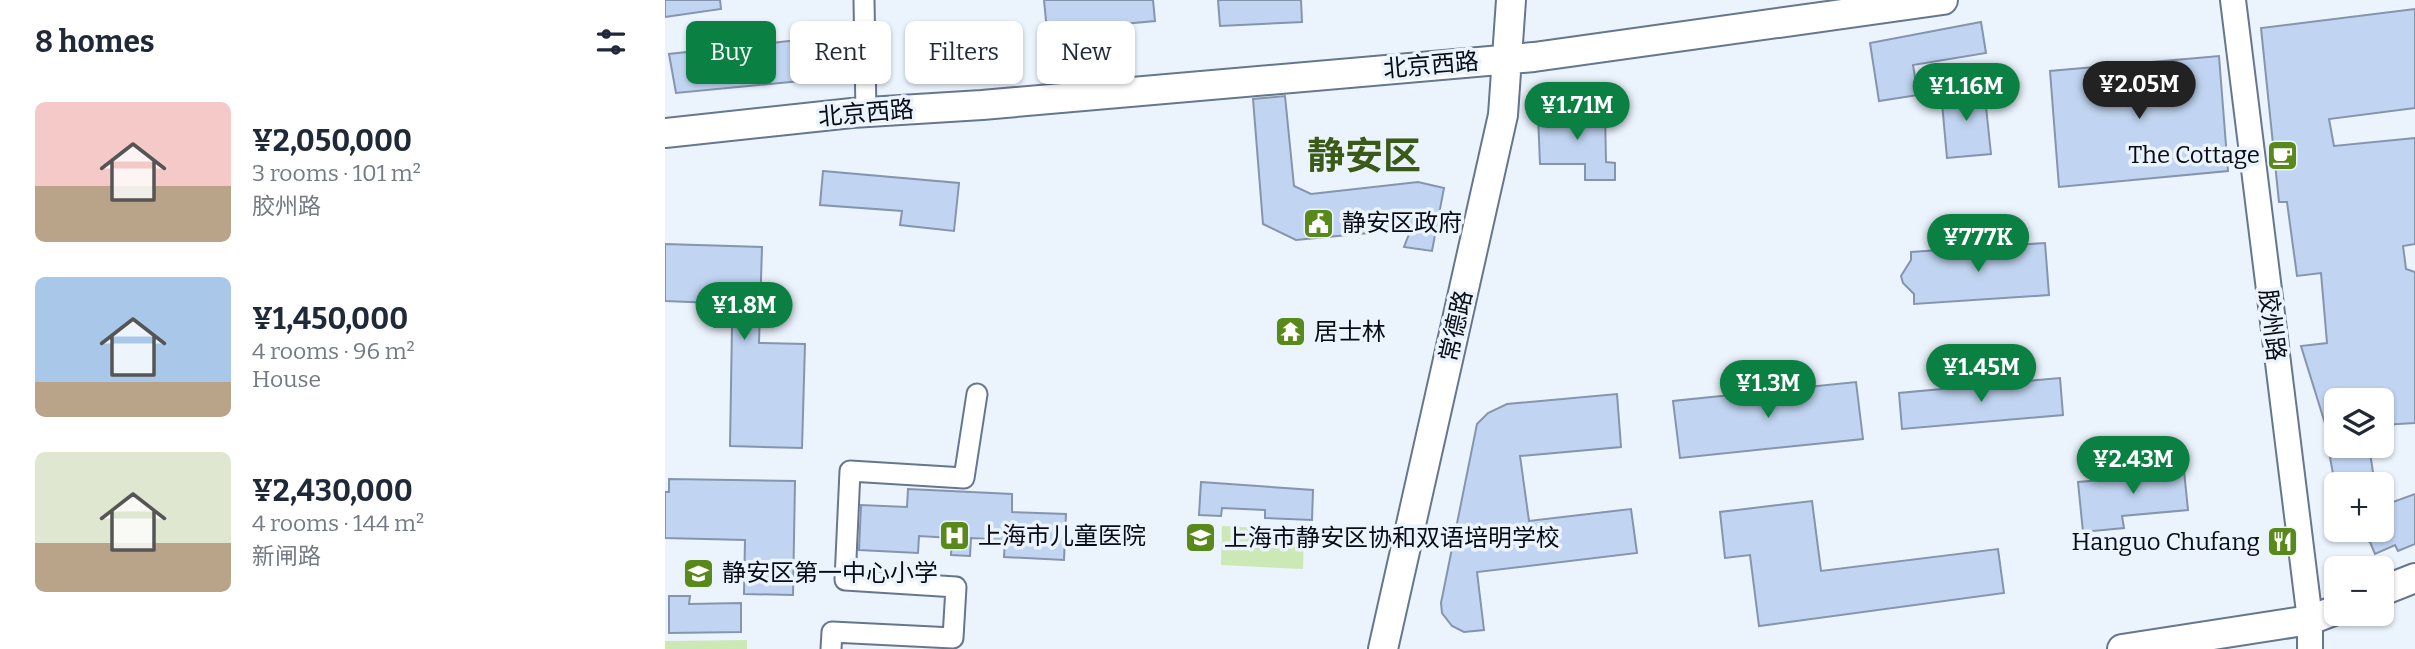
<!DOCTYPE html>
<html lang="en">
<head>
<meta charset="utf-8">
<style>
  body { margin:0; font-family:Bitter,"Noto Sans SC",serif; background:#f6f6f7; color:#1f2937; height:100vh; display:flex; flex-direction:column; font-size:26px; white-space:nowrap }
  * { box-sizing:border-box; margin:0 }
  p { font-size:23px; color:#747a83 }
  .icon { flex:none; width:38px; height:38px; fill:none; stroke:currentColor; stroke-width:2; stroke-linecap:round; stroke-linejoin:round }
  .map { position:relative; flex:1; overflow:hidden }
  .details { display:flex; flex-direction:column; background:#fff; width:665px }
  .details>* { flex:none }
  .banner { position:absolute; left:21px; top:21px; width:665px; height:63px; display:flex; gap:14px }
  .controls { position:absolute; left:1659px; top:388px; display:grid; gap:14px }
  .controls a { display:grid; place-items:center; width:70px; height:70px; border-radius:10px; background:#fff; box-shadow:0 2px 5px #0004; font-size:35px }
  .price { position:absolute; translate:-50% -60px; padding:0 16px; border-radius:24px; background:#0b8043; color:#fff; font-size:23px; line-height:46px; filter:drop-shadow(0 2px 4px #0008) }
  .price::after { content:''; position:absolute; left:50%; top:42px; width:21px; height:16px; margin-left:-10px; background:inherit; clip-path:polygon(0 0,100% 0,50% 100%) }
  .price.current { background:#222; color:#fff }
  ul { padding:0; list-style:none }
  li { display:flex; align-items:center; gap:21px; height:175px; padding:0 35px }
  li span { display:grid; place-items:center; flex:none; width:196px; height:140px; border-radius:10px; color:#555 }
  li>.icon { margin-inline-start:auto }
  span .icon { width:84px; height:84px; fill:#fffc; stroke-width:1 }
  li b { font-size:30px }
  h2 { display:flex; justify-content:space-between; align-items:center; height:84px; padding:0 35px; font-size:30px }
  .tag { padding:0 24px; border-radius:10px; background:#fff; box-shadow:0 2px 5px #0004; font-size:24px; line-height:63px }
  .tag.current { background:#0b8043; color:#fff }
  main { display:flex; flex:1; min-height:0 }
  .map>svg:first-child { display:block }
  .green { fill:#cce8b4 }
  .building { fill:#c1d5f2; stroke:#8495ad; stroke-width:2 }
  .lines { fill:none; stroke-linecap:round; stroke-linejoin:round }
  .minor-casing { stroke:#66768e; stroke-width:23 }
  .tertiary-casing { stroke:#66768e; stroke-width:28 }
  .secondary-casing { stroke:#66768e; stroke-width:32 }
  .minor { stroke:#fff; stroke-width:19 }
  .tertiary { stroke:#fff; stroke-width:24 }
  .secondary { stroke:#fff; stroke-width:28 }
  .labels { text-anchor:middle; stroke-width:7; stroke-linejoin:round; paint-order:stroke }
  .street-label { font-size:24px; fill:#070c15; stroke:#ebf3fd }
  .poi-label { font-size:24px; fill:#070c15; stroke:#ebf3fd; text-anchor:start }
  .town-label { font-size:38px; font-weight:bold; fill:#3c5a17; stroke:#ebf3fd }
</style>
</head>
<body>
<main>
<section class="details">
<h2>8 homes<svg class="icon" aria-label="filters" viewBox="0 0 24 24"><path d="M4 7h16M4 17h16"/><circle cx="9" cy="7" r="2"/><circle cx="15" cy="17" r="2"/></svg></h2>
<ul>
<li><span style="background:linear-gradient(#f6c9c9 60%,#b9a48a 0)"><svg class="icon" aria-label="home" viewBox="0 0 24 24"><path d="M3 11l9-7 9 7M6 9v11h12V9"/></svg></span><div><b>¥2,050,000</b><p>3 rooms · 101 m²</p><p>胶州路</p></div></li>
<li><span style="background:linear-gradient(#a9c7e8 75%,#b9a48a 0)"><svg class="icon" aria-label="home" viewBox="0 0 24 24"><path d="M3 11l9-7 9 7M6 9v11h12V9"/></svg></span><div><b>¥1,450,000</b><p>4 rooms · 96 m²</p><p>House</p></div></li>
<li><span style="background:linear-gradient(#dfe7d0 65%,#b9a48a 0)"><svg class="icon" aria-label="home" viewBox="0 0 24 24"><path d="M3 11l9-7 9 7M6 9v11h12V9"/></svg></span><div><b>¥2,430,000</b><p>4 rooms · 144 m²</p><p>新闸路</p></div></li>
</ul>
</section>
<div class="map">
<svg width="1750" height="649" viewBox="0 0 1750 649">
  <rect width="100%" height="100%" fill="#ebf3fd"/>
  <path class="green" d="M 557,526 L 639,530 L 638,569 L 556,565 Z
    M 82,640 L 82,649 L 0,649 L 0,641 Z"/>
  <path class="building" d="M 0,0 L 55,0 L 56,9 L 0,17 Z
    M 379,0 L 488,0 L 490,21 L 382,31 Z
    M 553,0 L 636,0 L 637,22 L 555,26 Z
    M 1750,9 L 1750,108 L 1664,119 L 1669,146 L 1750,138 L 1750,244 L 1738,246 L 1741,269 L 1750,272 L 1750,423 L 1717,425 L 1717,401 L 1671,401 L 1671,446 L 1704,446 L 1710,485 L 1670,485 L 1663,446 L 1667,446 L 1636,346 L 1662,343 L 1656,273 L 1632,276 L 1622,202 L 1614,202 L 1596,28 Z
    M 1316,22 L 1321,53 L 1248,65 L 1253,95 L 1214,101 L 1205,43 Z
    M 177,28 L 177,52 L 172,62 L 151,76 L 136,81 L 11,93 L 4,54 L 142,39 L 151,30 Z
    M 253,29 L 267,30 L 266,35 L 284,51 L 301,50 L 303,74 L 274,76 L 267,72 L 256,57 L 250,56 Z
    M 1554,56 L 1563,171 L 1394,187 L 1385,71 Z
    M 1319,88 L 1326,154 L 1282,158 L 1276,92 Z
    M 620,96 L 629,186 L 646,194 L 753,182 L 779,188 L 767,251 L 739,247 L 746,229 L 631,240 L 598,224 L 588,99 Z
    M 925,103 L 931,109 L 940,111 L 941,162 L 950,163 L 950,180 L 920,180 L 920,164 L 875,164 L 873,115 L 912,113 L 917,105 Z
    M 158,171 L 294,183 L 289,231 L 235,225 L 237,211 L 155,205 Z
    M 1380,243 L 1384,295 L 1249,304 L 1249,294 L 1238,283 L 1236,276 L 1246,260 L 1246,252 Z
    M 0,244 L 97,247 L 94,343 L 140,344 L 137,448 L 65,446 L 67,327 L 49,327 L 49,303 L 0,301 Z
    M 1395,378 L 1398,415 L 1237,429 L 1234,393 Z
    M 1191,382 L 1198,439 L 1015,458 L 1008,401 Z
    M 952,394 L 956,447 L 855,456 L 864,521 L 966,509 L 972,553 L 812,572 L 819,630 L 799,632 L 787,626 L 777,613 L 776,603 L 812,424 L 823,413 L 842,404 Z
    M 1518,461 L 1523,510 L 1457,516 L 1459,528 L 1418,532 L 1413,482 L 1472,477 L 1471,466 Z
    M 4,479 L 130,481 L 128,595 L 79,594 L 80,540 L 0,538 L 0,492 L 4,492 Z
    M 536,482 L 648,490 L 647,520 L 600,518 L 600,510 L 557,508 L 556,516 L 534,515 Z
    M 243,489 L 347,494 L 347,512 L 401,514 L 399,560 L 339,557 L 340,540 L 306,538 L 305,556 L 286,555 L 287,538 L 254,536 L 253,553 L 194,550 L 196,505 L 242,507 Z
    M 1750,494 L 1750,544 L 1733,551 L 1730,545 L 1710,554 L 1705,542 L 1680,530 L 1717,530 L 1717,506 Z
    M 1147,501 L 1156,571 L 1333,549 L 1339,593 L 1094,626 L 1085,555 L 1060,558 L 1055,512 Z
    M 4,596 L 25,596 L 24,604 L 76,603 L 76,632 L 4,633 Z"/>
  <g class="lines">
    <defs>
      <path id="minor" d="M 199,0 L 201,112
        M 166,649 L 167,632 L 288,638 L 291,587 L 180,580 L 185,471 L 299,478 L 312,394"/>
      <path id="tertiary" d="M 1568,0 L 1645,620 L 1645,649"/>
      <path id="secondary" d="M 0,133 L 187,113 L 317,105 L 869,57 L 1278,0
        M 1717,591 L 1750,578
        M 718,649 L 838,115 L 846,0
        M 1457,649 L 1645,620 L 1671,610"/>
    </defs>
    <use href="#minor" class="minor-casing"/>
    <use href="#tertiary" class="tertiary-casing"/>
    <use href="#secondary" class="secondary-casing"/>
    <use href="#minor" class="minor"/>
    <use href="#tertiary" class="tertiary"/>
    <use href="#secondary" class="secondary"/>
  </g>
  <defs>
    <symbol id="cafe-square" viewBox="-11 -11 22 22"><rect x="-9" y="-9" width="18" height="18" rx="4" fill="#5a891b" stroke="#ebf3fd"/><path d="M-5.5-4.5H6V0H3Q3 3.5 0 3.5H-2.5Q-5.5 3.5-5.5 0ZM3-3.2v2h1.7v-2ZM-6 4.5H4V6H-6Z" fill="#fff"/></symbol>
    <symbol id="civic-square" viewBox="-11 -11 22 22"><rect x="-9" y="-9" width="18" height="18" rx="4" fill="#5a891b" stroke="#ebf3fd"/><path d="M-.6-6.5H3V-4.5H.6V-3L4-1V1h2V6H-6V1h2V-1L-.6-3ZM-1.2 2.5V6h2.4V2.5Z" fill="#fff"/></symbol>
    <symbol id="temple-square" viewBox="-11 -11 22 22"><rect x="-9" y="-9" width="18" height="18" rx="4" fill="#5a891b" stroke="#ebf3fd"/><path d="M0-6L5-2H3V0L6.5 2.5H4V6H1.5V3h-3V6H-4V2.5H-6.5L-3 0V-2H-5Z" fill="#fff"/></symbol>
    <symbol id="hospital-square" viewBox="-11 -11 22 22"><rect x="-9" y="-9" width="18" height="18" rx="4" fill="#5a891b" stroke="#ebf3fd"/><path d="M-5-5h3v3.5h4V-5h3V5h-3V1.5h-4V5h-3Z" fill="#fff"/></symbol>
    <symbol id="school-square" viewBox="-11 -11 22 22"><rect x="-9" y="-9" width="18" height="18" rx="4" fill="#5a891b" stroke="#ebf3fd"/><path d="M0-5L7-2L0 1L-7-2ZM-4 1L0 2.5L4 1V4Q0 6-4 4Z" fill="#fff"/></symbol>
    <symbol id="restaurant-square" viewBox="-11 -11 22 22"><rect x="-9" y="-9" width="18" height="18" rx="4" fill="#5a891b" stroke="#ebf3fd"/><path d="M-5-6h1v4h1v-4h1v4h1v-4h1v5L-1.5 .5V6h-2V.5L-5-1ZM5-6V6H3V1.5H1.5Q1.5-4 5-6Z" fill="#fff"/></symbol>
  </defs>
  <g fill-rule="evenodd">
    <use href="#cafe-square" x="1600" y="138" width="35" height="35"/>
    <use href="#civic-square" x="636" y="206" width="35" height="35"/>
    <use href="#temple-square" x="608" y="314" width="35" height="35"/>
    <use href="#hospital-square" x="272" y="518" width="35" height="35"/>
    <use href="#school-square" x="518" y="520" width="35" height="35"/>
    <use href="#restaurant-square" x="1600" y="524" width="35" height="35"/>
    <use href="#school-square" x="16" y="556" width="35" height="35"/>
  </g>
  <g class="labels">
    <g class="street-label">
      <text transform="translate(766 65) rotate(-5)" y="8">北京西路</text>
      <text transform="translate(201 113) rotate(-5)" y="8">北京西路</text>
      <text transform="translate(1607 325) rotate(83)" y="8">胶州路</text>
      <text transform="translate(791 326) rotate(-77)" y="8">常德路</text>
    </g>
    <g class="poi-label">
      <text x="1595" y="163" text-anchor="end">The Cottage</text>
      <text x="677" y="231">静安区政府</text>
      <text x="649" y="340">居士林</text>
      <text x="313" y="544">上海市儿童医院</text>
      <text x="559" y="546">上海市静安区协和双语培明学校</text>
      <text x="1595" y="550" text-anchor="end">Hanguo Chufang</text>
      <text x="57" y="581">静安区第一中心小学</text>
    </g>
    <g class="town-label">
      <text x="699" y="169">静安区</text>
    </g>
  </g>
</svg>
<div class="controls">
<a><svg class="icon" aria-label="layers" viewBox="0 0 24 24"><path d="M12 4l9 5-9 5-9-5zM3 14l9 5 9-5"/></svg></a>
<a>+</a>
<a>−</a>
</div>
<b class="price current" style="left:1474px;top:121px">¥2.05M</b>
<b class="price" style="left:1301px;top:123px">¥1.16M</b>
<b class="price" style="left:912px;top:142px">¥1.71M</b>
<b class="price" style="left:1313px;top:274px">¥777K</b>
<b class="price" style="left:79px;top:342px">¥1.8M</b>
<b class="price" style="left:1316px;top:404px">¥1.45M</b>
<b class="price" style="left:1103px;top:420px">¥1.3M</b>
<b class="price" style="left:1468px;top:496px">¥2.43M</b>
<div class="banner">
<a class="tag current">Buy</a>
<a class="tag">Rent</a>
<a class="tag">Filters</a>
<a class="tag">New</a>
</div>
</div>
</main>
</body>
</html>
